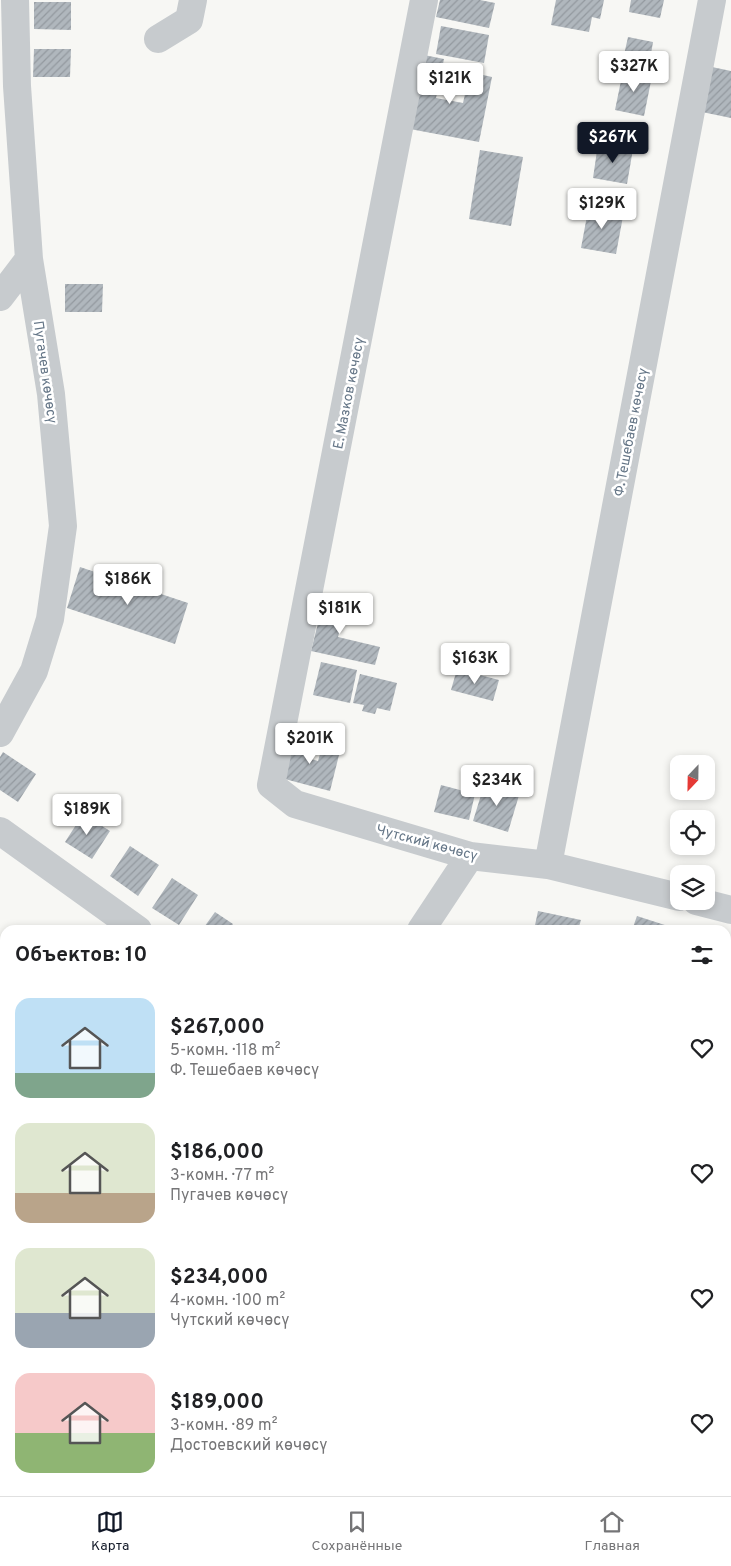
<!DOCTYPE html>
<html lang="ru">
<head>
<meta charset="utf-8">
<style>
  body { margin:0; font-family:Overpass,sans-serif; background:#f6f6f6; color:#202124; height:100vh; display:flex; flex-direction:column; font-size:19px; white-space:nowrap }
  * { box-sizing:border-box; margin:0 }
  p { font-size:16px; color:#757577 }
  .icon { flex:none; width:28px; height:28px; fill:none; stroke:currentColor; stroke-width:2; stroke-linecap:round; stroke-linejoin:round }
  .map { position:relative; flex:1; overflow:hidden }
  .drawer { position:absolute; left:0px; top:925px; width:731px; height:571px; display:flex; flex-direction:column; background:#fff; border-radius:15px 15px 0 0; box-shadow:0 2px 8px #0003 }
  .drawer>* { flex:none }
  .needle { width:32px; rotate:202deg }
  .tools { position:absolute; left:670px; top:755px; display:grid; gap:10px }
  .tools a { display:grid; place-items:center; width:45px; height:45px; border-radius:10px; background:#fff; box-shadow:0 2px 8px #0003; font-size:25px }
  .price { position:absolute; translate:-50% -42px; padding:0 11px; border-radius:5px; background:#fff; color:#222; font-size:16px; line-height:32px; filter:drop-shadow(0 1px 2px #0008) }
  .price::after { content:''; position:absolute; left:50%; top:30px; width:15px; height:11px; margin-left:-8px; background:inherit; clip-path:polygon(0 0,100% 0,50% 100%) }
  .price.selected { background:#111827; color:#fff }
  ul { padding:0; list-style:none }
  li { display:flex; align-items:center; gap:15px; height:125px; padding:0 15px }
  li span { display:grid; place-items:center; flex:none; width:140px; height:100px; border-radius:15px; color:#555 }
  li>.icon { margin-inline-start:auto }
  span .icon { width:60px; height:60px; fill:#fffc; stroke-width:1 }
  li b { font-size:21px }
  h2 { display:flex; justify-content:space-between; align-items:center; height:60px; padding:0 15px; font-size:21px }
  .dock { display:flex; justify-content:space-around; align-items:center; height:70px; border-top:1px solid #e0e0e0; background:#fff; font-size:14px; color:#757577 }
  .dock a { display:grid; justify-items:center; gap:2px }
  .dock .selected { color:#111827 }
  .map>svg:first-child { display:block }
  .building { fill:url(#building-hatch) }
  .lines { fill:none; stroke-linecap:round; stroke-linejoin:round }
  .minor { stroke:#c7cbce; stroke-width:28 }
  .labels { text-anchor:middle; stroke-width:5; stroke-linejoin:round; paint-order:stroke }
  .street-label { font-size:14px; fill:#657687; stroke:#fff }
</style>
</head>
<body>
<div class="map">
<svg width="731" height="1496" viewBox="0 0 731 1496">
  <defs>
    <pattern id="building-hatch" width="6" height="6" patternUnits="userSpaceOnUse" patternTransform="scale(1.25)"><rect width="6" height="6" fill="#b0b7bd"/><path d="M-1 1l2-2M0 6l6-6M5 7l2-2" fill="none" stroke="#93999f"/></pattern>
  </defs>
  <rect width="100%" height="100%" fill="#f7f7f4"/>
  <path class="building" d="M 440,0 L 480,0 L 495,3 L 489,28 L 436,17 Z
    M 556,0 L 604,0 L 600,19 L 592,17 L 589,32 L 551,25 Z
    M 631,0 L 664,0 L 660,18 L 629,12 Z
    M 34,2 L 71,2 L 71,30 L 34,29 Z
    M 441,26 L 489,35 L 484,63 L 436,54 Z
    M 628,37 L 653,42 L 650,60 L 624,55 Z
    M 34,49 L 71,49 L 70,77 L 33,77 Z
    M 424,55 L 444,59 L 436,98 L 463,103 L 470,72 L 492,77 L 479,142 L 410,129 Z
    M 712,67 L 731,71 L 731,118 L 702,112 Z
    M 623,71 L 652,76 L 644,116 L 615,110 Z
    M 598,144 L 633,149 L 627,184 L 593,178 Z
    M 480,150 L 523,157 L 511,226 L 469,219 Z
    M 589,205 L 624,211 L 616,254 L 581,248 Z
    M 65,284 L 103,284 L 102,312 L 65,312 Z
    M 80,567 L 188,603 L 175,644 L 67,608 Z
    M 325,595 L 347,600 L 338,637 L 380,647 L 375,665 L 311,651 Z
    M 321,662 L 357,670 L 350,703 L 313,695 Z
    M 457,669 L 499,680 L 493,701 L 451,690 Z
    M 360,674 L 397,683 L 390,711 L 377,708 L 375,714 L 362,711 L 364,705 L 353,703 Z
    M 292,736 L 313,742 L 308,758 L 318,761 L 322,747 L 340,751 L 330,791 L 281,778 Z
    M 3,752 L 36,774 L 18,802 L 0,790 L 0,757 Z
    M 485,782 L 520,792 L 508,832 L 473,821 Z
    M 441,785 L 475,794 L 469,820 L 434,812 Z
    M 83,814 L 110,831 L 92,859 L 65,842 Z
    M 130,846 L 159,865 L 138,896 L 110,876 Z
    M 172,878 L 198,895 L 179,925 L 152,908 Z
    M 538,911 L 581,920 L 578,930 L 534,930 Z
    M 215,912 L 233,924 L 229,930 L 202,930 Z
    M 637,916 L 674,928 L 673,930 L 632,930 Z
    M 1,1480 L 5,1482 L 5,1491 L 17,1491 L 23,1496 L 0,1496 Z
    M 135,1491 L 194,1491 L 201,1496 L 132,1496 Z
    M 255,1491 L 289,1491 L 292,1493 L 290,1496 L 257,1496 L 253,1493 Z
    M 471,1491 L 504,1491 L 501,1496 L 477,1496 Z
    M 594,1491 L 623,1491 L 629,1496 L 590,1496 Z"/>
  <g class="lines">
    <path class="minor" d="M 424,0 L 271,785 L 295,804 L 470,856 L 548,865 L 679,897
      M 158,39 L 189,20 L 193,0
      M 0,297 L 29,259
      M 0,733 L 34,671 L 50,619 L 63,526 L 51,394 L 29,259 L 17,86 L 15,0
      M 0,831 L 138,930
      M 548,865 L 712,0
      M 696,901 L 731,910
      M 421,930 L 470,856
      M 726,1302 L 731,1297
      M 726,1338 L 731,1342
      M 0,1425 L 5,1419
      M 231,1491 L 238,1496
      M 566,1496 L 570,1491"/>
  </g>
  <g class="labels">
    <g class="street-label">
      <text transform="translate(46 372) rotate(82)" y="5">Пугачев көчөсү</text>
      <text transform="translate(348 393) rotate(-79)" y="5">Е. Мазков көчөсү</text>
      <text transform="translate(630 432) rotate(-79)" y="5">Ф. Тешебаев көчөсү</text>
      <text transform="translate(427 842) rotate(15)" y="5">Чутский көчөсү</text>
    </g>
  </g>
</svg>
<div class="tools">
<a><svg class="needle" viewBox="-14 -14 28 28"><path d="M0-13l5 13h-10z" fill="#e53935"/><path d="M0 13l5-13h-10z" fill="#757577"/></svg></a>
<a><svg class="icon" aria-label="locate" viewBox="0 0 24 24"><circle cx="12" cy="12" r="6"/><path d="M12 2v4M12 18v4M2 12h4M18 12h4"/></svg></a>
<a><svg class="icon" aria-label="layers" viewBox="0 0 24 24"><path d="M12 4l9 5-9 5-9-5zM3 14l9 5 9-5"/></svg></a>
</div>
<b class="price" style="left:634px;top:93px">$327K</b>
<b class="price" style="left:450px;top:105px">$121K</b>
<b class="price selected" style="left:613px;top:164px">$267K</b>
<b class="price" style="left:602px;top:230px">$129K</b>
<b class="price" style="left:128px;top:606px">$186K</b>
<b class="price" style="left:340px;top:635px">$181K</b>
<b class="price" style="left:475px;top:685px">$163K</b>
<b class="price" style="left:310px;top:765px">$201K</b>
<b class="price" style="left:497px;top:807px">$234K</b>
<b class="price" style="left:87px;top:836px">$189K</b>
<section class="drawer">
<h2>Объектов: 10<svg class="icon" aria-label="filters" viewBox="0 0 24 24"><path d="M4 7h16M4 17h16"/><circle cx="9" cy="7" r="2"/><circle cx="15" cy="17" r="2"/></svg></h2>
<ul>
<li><span style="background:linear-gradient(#bfe0f5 75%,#7fa58c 0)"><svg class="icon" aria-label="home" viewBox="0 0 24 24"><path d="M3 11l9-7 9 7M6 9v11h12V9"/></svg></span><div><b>$267,000</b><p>5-комн. · 118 m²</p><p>Ф. Тешебаев көчөсү</p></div><svg class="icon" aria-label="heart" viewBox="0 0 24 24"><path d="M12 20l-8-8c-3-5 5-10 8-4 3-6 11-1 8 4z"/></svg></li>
<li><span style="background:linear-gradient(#dfe7d0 70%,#b9a48a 0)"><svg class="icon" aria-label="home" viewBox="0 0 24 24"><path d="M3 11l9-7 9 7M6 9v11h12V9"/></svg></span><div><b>$186,000</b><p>3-комн. · 77 m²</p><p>Пугачев көчөсү</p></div><svg class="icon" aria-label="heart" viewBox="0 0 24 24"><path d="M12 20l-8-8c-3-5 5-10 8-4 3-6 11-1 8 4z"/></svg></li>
<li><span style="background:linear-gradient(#dfe7d0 65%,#9aa5b1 0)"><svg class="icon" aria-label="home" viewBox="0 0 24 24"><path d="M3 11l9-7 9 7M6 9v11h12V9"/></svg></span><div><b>$234,000</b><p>4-комн. · 100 m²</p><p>Чутский көчөсү</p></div><svg class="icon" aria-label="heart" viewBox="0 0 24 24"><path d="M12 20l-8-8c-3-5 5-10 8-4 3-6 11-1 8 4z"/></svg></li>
<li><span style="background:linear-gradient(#f6c9c9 60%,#8fb573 0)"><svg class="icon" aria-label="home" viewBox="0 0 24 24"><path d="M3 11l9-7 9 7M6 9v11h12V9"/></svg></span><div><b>$189,000</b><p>3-комн. · 89 m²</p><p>Достоевский көчөсү</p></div><svg class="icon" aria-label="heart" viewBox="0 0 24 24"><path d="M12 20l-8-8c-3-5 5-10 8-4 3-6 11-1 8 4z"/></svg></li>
</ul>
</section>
</div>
<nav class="dock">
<a class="selected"><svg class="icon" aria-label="map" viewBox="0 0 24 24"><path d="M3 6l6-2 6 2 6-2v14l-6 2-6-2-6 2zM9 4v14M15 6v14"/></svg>Карта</a>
<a><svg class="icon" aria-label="saved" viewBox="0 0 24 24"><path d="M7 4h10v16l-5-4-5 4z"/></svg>Сохранённые</a>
<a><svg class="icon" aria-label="home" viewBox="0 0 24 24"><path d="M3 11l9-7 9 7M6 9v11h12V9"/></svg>Главная</a>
</nav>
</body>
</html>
